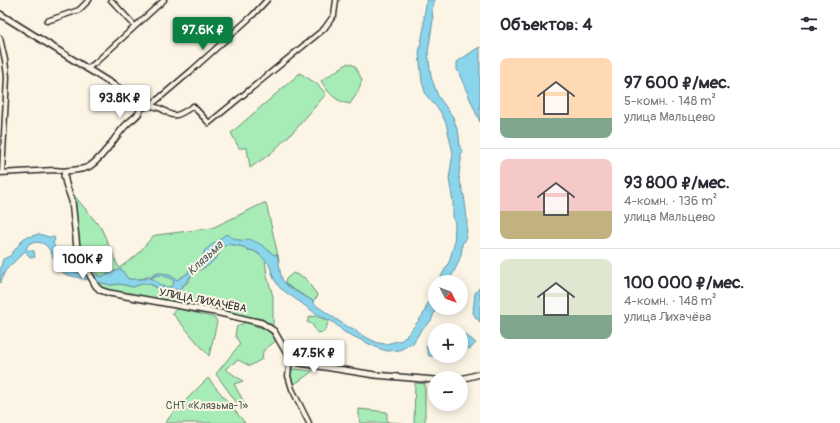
<!DOCTYPE html>
<html lang="ru">
<head>
<meta charset="utf-8">
<style>
  body { margin:0; font-family:Pangolin,sans-serif; background:#f2f2f3; color:#2b2b33; height:100vh; display:flex; flex-direction:column; font-size:15px; white-space:nowrap }
  * { box-sizing:border-box; margin:0 }
  p { font-size:13px; color:#7c7c81 }
  .icon { flex:none; width:22px; height:22px; fill:none; stroke:currentColor; stroke-width:2; stroke-linecap:round; stroke-linejoin:round }
  .map { position:relative; flex:1; overflow:hidden }
  .side { display:flex; flex-direction:column; background:#fff; width:360px }
  .side>* { flex:none }
  .needle { width:26px; rotate:132deg }
  .controls { position:absolute; left:428px; top:275px; display:grid; gap:8px }
  .controls a { display:grid; place-items:center; width:40px; height:40px; border-radius:50%; background:#fff; box-shadow:0 2px 10px #0003; font-size:20px }
  .price { position:absolute; translate:-50% -34px; padding:0 9px; border-radius:4px; background:#fff; color:#222; font-size:13px; line-height:26px; filter:drop-shadow(0 1px 2px #0008) }
  .price::after { content:''; position:absolute; left:50%; top:24px; width:12px; height:9px; margin-left:-6px; background:inherit; clip-path:polygon(0 0,100% 0,50% 100%) }
  .price.active { background:#0b8043; color:#fff }
  ul { padding:0; list-style:none }
  li { display:flex; align-items:center; gap:12px; height:100px; padding:0 20px }
  li+li { border-top:1px solid #e1e1e2 }
  li span { display:grid; place-items:center; flex:none; width:112px; height:80px; border-radius:8px; color:#555 }
  li>.icon { margin-inline-start:auto }
  span .icon { width:48px; height:48px; fill:#fffc; stroke-width:1 }
  li b { font-size:17px }
  h2 { display:flex; justify-content:space-between; align-items:center; height:48px; padding:0 20px; font-size:17px }
  main { display:flex; flex:1; min-height:0 }
  .map>svg:first-child { display:block }
  .green { fill:#a7ecb7; stroke:#698c71 }
  .water { fill:#8bd5ec; stroke:#65919f; fill-rule:evenodd }
  .lines { fill:none; stroke-linecap:round; stroke-linejoin:round }
  .minor-casing { stroke:#2b2b2b; stroke-width:7 }
  .tertiary-casing { stroke:#2b2b2b; stroke-width:8 }
  .minor { stroke:#fcf5e5; stroke-width:4 }
  .tertiary { stroke:#fcf5e5; stroke-width:5 }
  .labels { text-anchor:middle; stroke-width:4; stroke-linejoin:round; paint-order:stroke }
  .street-label { font-size:11px; fill:#2b2b2b; stroke:#fcf5e5 }
  .park-label { font-size:11px; fill:#4a5b4e; stroke:#fcf5e5 }
  .water-label { font-size:12px; font-style:italic; fill:#43565b; stroke:#fcf5e5 }
</style>
</head>
<body>
<main>
<div class="map">
<svg width="480" height="423" viewBox="0 0 480 423">
  <rect width="100%" height="100%" fill="#fcf5e5"/>
  <filter id="ink" filterUnits="userSpaceOnUse"><feTurbulence type="fractalNoise" baseFrequency=".025" numOctaves="2"/><feDisplacementMap in="SourceGraphic" scale="8" xChannelSelector="R" yChannelSelector="G"/><feConvolveMatrix kernelMatrix="1 2 1 2 8 2 1 2 1" color-interpolation-filters="sRGB"/></filter>
  <g filter="url(#ink)">
    <path class="green" d="M 348,63 L 355,66 L 362,80 L 358,92 L 350,104 C 334,101 329,93 321,81 Z
      M 300,73 L 317,84 L 326,94 L 295,130 L 270,154 L 250,168 L 247,148 L 239,148 L 231,133 Z
      M 73,194 L 101,228 L 119,268 L 136,256 L 153,236 L 157,235 L 212,228 L 264,203 L 266,203 L 279,260 L 277,254 L 274,255 L 263,246 L 235,239 L 226,234 L 202,259 L 190,267 L 188,273 L 177,280 L 168,274 L 154,273 C 146,279 137,280 128,279 L 121,269 L 101,277 C 78,265 76,224 75,200 Z
      M 228,244 L 244,247 L 248,250 L 254,251 L 265,259 L 267,276 L 273,296 L 273,326 L 262,319 L 250,317 L 106,290 L 100,286 L 97,281 L 111,285 L 120,284 L 133,287 L 142,284 L 150,284 L 165,293 L 171,290 L 177,291 L 187,283 L 192,274 L 209,265 L 218,256 L 222,247 Z
      M 293,273 L 305,278 L 318,296 L 313,301 L 290,287 L 285,283 L 286,279 Z
      M 157,275 C 163,275 170,277 174,281 L 173,285 C 165,291 157,284 150,279 Z
      M 178,308 L 215,318 L 217,322 L 209,356 L 172,313 Z
      M 310,316 L 319,317 L 329,321 L 324,332 L 317,333 L 312,324 L 307,322 Z
      M 246,322 L 267,330 L 277,340 L 263,351 L 262,359 L 250,366 L 238,360 L 225,369 L 243,381 L 234,384 L 245,404 L 239,406 L 216,374 L 240,344 L 235,335 L 237,326 Z
      M 295,369 L 313,371 L 292,386 L 289,375 L 290,370 Z
      M 208,378 L 245,423 L 165,423 L 172,414 Z
      M 415,383 L 425,384 L 425,423 L 414,423 Z
      M 359,409 L 387,412 L 387,422 L 401,423 L 360,423 L 359,417 Z"/>
    <path class="water" d="M 427,0 L 435,0 L 432,10 L 433,20 L 428,52 L 431,77 L 438,96 L 453,117 L 459,135 L 460,148 L 463,152 L 461,154 C 462,161 459,168 459,176 C 459,180 461,184 462,188 C 465,197 467,216 467,226 L 466,229 L 467,230 L 465,241 L 462,243 C 463,257 455,270 448,282 L 438,282 L 449,262 L 454,245 L 455,224 L 453,217 L 453,202 L 449,179 L 453,153 L 446,123 L 440,111 L 426,95 L 422,82 L 419,53 L 424,27 L 424,16 Z
      M 480,47 L 480,122 L 457,69 L 457,62 L 476,49 Z
      M 39,234 L 49,237 L 54,237 L 55,239 L 53,243 C 56,249 62,263 67,268 C 76,275 91,272 101,277 L 121,269 L 128,279 C 133,279 143,280 148,278 C 156,275 154,271 166,274 C 170,275 173,278 177,280 L 188,273 C 191,264 194,262 202,259 L 204,251 L 226,234 C 233,238 241,243 248,239 C 259,242 266,248 274,255 L 276,254 C 280,261 279,268 281,276 C 284,288 303,295 313,301 L 314,304 L 346,326 L 354,329 L 359,334 L 378,343 L 386,344 L 402,340 L 409,333 L 423,315 L 435,286 L 436,308 L 431,321 L 421,330 L 412,345 L 410,344 L 400,350 L 388,351 L 380,349 L 344,332 L 333,322 L 318,315 L 280,288 L 274,279 L 269,264 L 259,254 L 254,251 L 248,250 L 244,247 L 229,244 L 222,247 C 221,253 214,260 209,265 C 204,269 196,269 192,274 C 188,279 186,283 181,287 L 183,288 C 177,291 176,289 171,290 C 167,291 166,293 161,293 L 160,289 L 150,284 L 142,284 L 133,287 L 120,284 L 111,285 L 67,275 C 49,266 56,237 30,243 L 26,248 L 28,250 L 34,251 L 35,257 L 31,258 L 25,251 L 5,271 L 0,283 L 0,270 L 3,259 L 10,256 L 24,238 ZM 157,275 C 163,275 170,277 174,281 L 173,285 C 164,292 158,281 150,278 Z
      M 480,287 L 480,322 L 476,318 L 473,313 L 475,293 Z
      M 461,333 L 466,335 L 476,343 L 471,348 L 461,350 Z
      M 435,337 L 435,356 L 441,356 L 429,356 L 426,347 Z"/>
    <g class="lines">
      <defs>
        <path id="minor" d="M 111,0 L 135,26
          M 47,21 L 79,10 L 89,0
          M 0,38 L 5,60 L 7,77 L 2,173
          M 87,69 L 95,63 L 164,0
          M 150,106 C 174,108 165,126 193,106 L 207,121 L 209,123 L 324,29 L 334,15 L 336,0
          M 141,108 L 150,106 L 191,71 L 252,16 L 267,0
          M 0,173 L 54,170 L 66,171
          M 290,359 L 288,376 L 292,389 L 309,423"/>
        <path id="tertiary" d="M 0,14 L 136,99 L 139,102 L 141,108 C 140,115 132,119 127,124 C 114,137 106,155 90,166 C 84,170 74,170 66,171 L 64,175 L 66,184 L 72,201 L 77,248 L 80,257 L 96,286 L 100,290 L 109,293 L 220,313 L 262,323 L 274,331 L 290,359 L 300,363 L 375,375 L 435,380
          M 461,379 L 480,374"/>
      </defs>
      <use href="#minor" class="minor-casing"/>
      <use href="#tertiary" class="tertiary-casing"/>
      <use href="#minor" class="minor"/>
      <use href="#tertiary" class="tertiary"/>
    </g>
  </g>
  <g class="labels">
    <g class="street-label">
      <text transform="translate(203 300) rotate(11)" y="4">УЛИЦА ЛИХАЧЁВА</text>
    </g>
    <g class="park-label">
      <text x="207" y="409">СНТ «Клязьма-1»</text>
    </g>
    <g class="water-label">
      <text transform="translate(205 258) rotate(-43)" y="4">Клязьма</text>
    </g>
  </g>
</svg>
<div class="controls">
<a><svg class="needle" viewBox="-14 -14 28 28"><path d="M0-13l5 13h-10z" fill="#e53935"/><path d="M0 13l5-13h-10z" fill="#7c7c81"/></svg></a>
<a>+</a>
<a>−</a>
</div>
<b class="price active" style="left:203px;top:51px">97.6K ₽</b>
<b class="price" style="left:120px;top:119px">93.8K ₽</b>
<b class="price" style="left:83px;top:280px">100K ₽</b>
<b class="price" style="left:314px;top:374px">47.5K ₽</b>
</div>
<section class="side">
<h2>Объектов: 4<svg class="icon" aria-label="filters" viewBox="0 0 24 24"><path d="M4 7h16M4 17h16"/><circle cx="9" cy="7" r="2"/><circle cx="15" cy="17" r="2"/></svg></h2>
<ul>
<li><span style="background:linear-gradient(#ffd9b3 75%,#7fa58c 0)"><svg class="icon" aria-label="home" viewBox="0 0 24 24"><path d="M3 11l9-7 9 7M6 9v11h12V9"/></svg></span><div><b>97 600 ₽/мес.</b><p>5-комн. · 148 m²</p><p>улица Мальцево</p></div></li>
<li><span style="background:linear-gradient(#f6c9c9 65%,#c2b280 0)"><svg class="icon" aria-label="home" viewBox="0 0 24 24"><path d="M3 11l9-7 9 7M6 9v11h12V9"/></svg></span><div><b>93 800 ₽/мес.</b><p>4-комн. · 136 m²</p><p>улица Мальцево</p></div></li>
<li><span style="background:linear-gradient(#dfe7d0 70%,#7fa58c 0)"><svg class="icon" aria-label="home" viewBox="0 0 24 24"><path d="M3 11l9-7 9 7M6 9v11h12V9"/></svg></span><div><b>100 000 ₽/мес.</b><p>4-комн. · 148 m²</p><p>улица Лихачёва</p></div></li>
</ul>
</section>
</main>
</body>
</html>
